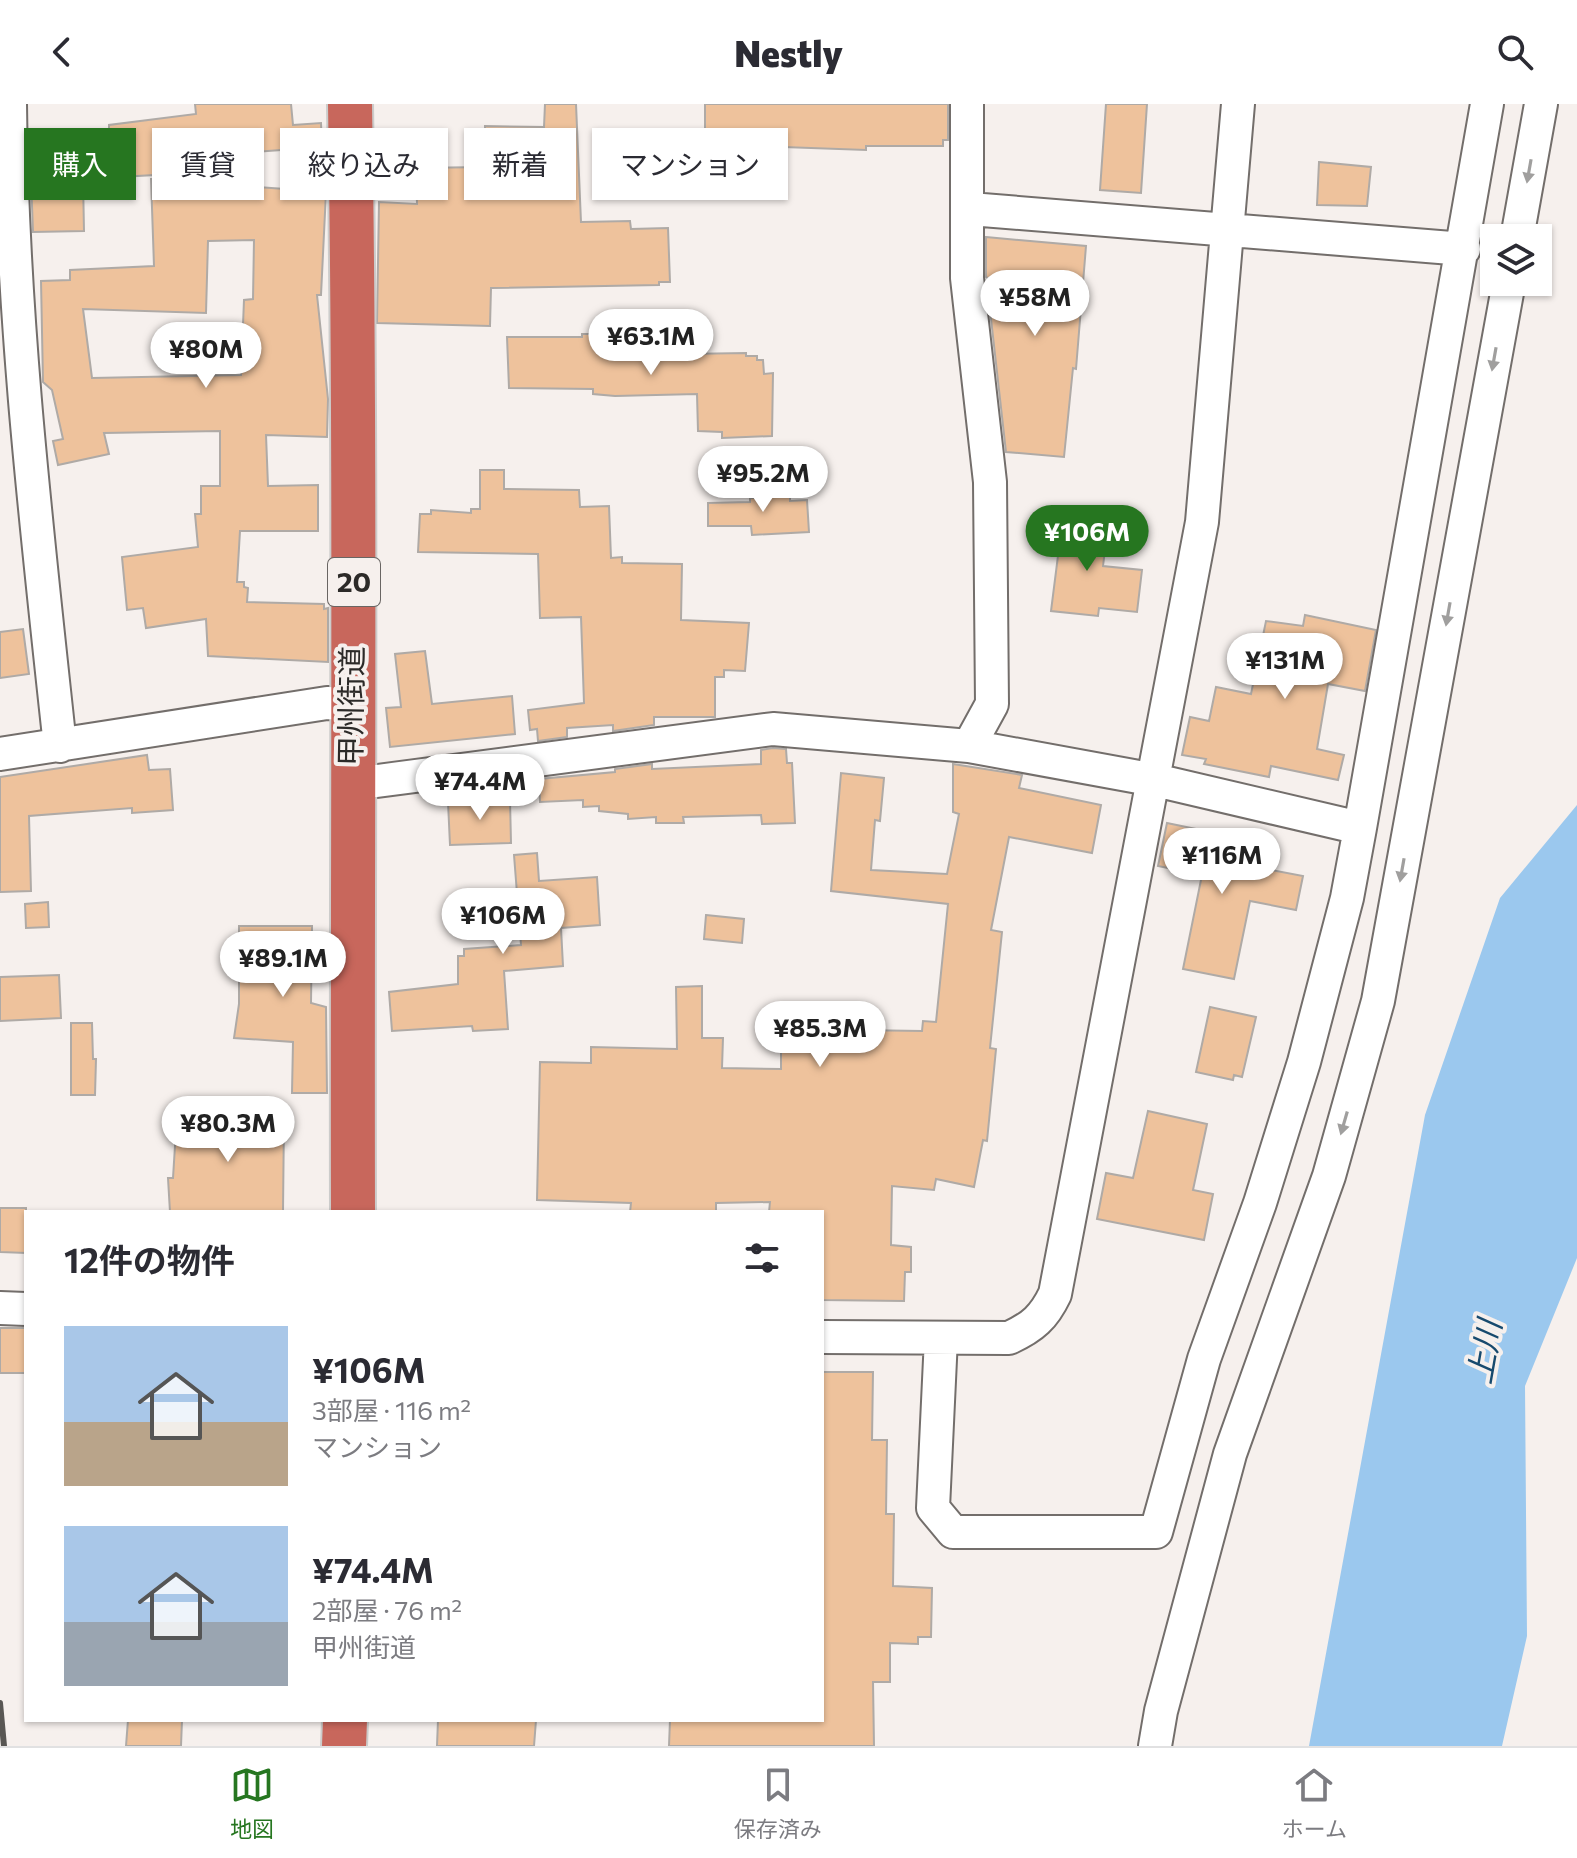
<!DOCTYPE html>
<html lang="ja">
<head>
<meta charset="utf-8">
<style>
  body { margin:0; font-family:Commissioner,"Noto Sans JP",sans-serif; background:#f7f7f7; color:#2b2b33; height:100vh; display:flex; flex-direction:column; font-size:30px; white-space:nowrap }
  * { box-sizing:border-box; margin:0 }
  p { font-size:26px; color:#7c7c81 }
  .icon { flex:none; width:44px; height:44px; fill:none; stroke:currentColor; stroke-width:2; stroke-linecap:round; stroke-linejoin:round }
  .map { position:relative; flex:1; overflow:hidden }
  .panel { position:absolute; left:24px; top:1106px; width:800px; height:512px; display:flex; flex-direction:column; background:#fff; border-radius:0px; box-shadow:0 2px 6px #0004 }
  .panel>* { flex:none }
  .top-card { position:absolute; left:24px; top:24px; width:800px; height:72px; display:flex; gap:16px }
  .fabs { position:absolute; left:1480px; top:120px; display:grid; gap:16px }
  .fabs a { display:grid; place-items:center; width:72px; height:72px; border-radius:0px; background:#fff; box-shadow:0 2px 6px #0004; font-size:40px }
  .price { position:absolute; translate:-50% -68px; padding:0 18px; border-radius:28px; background:#fff; color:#222; font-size:26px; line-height:52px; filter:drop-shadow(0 2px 4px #0008) }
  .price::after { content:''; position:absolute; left:50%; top:48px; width:24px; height:18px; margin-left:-12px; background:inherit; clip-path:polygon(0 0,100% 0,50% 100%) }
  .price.current { background:#267620; color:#fff }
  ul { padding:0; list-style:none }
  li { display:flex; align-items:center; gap:24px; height:200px; padding:0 40px }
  li span { display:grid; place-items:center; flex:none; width:224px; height:160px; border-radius:0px; color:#555 }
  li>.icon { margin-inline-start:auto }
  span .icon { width:96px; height:96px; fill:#fffc; stroke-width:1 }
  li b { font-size:34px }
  h2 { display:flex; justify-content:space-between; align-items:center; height:96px; padding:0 40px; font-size:34px }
  .pill { padding:0 28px; border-radius:0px; background:#fff; box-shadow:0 2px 6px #0004; font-size:28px; line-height:72px }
  .pill.current { background:#267620; color:#fff }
  header { display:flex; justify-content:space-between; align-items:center; height:104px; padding:0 40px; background:#fff; font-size:36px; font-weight:800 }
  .menu { display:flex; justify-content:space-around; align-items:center; height:112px; border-top:2px solid #e1e1e2; background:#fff; font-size:22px; color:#7c7c81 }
  .menu a { display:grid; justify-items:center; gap:4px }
  .menu .current { color:#267620 }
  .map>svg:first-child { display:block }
  .water { fill:#9bc8ee }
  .building { fill:#eec29c; stroke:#afaaa6; stroke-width:2; fill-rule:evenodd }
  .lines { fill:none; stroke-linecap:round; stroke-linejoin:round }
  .minor-casing { stroke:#736e6b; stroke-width:36 }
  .highway-casing { stroke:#cccccb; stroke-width:48 }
  .minor { stroke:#fff; stroke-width:32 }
  .highway { stroke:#c8675c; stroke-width:44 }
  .rail { stroke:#595754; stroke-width:6 }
  .oneway { fill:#a09f9e }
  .labels { text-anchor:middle; stroke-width:8; stroke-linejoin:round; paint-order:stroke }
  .shield { fill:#f6f0ed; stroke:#696563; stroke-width:2 }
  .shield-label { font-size:28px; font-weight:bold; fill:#2c2a28 }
  .street-label { font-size:30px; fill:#2c2a28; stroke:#f6f0ed }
  .water-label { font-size:32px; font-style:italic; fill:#174a6e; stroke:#f6f0ed }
</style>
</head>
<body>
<header><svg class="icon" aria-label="back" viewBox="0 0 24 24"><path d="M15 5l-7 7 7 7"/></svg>Nestly<svg class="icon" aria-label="search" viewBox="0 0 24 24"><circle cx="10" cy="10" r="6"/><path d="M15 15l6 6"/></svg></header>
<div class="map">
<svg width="1577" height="1642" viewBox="0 0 1577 1642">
  <rect width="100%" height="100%" fill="#f6f0ed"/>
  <path class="water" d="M 1577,701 L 1577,1154 L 1525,1282 L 1527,1532 L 1502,1642 L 1309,1642 L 1425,1011 L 1500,794 Z"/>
  <path class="building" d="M 195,0 L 291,0 L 293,21 L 321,19 L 322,43 L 173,54 L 173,70 L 83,75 L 84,127 L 33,128 L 30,49 L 109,46 L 109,21 L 196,10 Z
    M 545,0 L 576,0 L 581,118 L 630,117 L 631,125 L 668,124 L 670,178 L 659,178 L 659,181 L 491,184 L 490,222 L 377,219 L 379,98 L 417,100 L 416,64 L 485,63 L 485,22 L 544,23 Z
    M 705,0 L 948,0 L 948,36 L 943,36 L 943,42 L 866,42 L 866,46 L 754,42 L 754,45 L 705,46 Z
    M 1106,0 L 1147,0 L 1141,89 L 1100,86 Z
    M 1319,58 L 1371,63 L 1367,102 L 1317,101 Z
    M 151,75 L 326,88 L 321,191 L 317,191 L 328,295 L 327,333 L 266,331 L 268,382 L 318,381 L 318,427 L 240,427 L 237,478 L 244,478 L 244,483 L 248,484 L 247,498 L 324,500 L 324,505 L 328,504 L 328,558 L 208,552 L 206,515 L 146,524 L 143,504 L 127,506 L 122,453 L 198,443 L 195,410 L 201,410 L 201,382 L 220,382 L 220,327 L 104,329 L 109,350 L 58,361 L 53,337 L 63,335 L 52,286 L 43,278 L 41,177 L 70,176 L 70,166 L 154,162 ZM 254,136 L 253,195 L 244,196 L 241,271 L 92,274 L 83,205 L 206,209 L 208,137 Z
    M 986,133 L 1086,142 L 1076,265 L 1073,264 L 1064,353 L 1006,348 L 989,197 L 990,175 L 986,173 Z
    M 582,230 L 609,230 L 609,236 L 681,236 L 685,238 L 685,250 L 746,249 L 746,252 L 757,252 L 757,256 L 763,256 L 764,270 L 773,269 L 772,332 L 722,334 L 722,328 L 698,327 L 697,290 L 615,292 L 593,290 L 593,285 L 509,284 L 507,233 L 582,233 Z
    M 480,366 L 504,366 L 504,385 L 579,386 L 580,403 L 609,402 L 611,454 L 622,453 L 622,459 L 682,460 L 681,516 L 749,519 L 745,567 L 724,566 L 724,573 L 715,573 L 715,613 L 654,613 L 654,621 L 613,627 L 613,621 L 567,624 L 567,633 L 538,637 L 537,625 L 530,626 L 528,606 L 584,599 L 581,513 L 540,514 L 538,450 L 418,448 L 420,410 L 431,410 L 431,406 L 471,409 L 471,405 L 480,405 Z
    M 790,387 L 790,397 L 807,396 L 809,428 L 752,431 L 751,422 L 708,422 L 708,399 L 750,398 L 750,394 L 766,393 L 766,388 Z
    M 1040,408 L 1072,413 L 1069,433 L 1106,438 L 1103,462 L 1142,466 L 1137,508 L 1099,504 L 1098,512 L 1051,507 L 1060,436 L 1036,432 Z
    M 1305,511 L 1376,526 L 1365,587 L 1328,580 L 1317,645 L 1344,651 L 1338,676 L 1271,662 L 1269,673 L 1204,660 L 1206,655 L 1182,651 L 1190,613 L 1209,617 L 1216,583 L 1251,590 L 1266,517 L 1303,522 Z
    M 23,525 L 29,570 L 0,574 L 0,528 Z
    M 425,547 L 432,600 L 512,592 L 515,630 L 390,643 L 386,604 L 401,603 L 395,550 Z
    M 773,644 L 786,645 L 787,659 L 792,659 L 795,719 L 762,720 L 761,711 L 683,713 L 684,719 L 656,719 L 656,713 L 628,715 L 628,710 L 599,707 L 599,702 L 583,703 L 583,696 L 540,698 L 539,675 L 615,668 L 615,665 L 652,660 L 652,665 L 761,660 L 761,646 Z
    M 147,651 L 149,666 L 170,665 L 173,706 L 132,709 L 132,704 L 29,712 L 31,787 L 0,788 L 0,673 Z
    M 953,660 L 1022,671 L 1019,684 L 1101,701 L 1092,749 L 1009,733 L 991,826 L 1002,828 L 990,944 L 996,945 L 987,1037 L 983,1036 L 974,1083 L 936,1075 L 934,1086 L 892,1082 L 891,1141 L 911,1143 L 911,1168 L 905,1168 L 904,1197 L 822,1196 L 822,1108 L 769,1108 L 770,1098 L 716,1099 L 716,1108 L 630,1108 L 631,1099 L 537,1096 L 540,958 L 591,959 L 591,943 L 677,945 L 676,883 L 702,882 L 702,934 L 723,934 L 722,964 L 781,965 L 781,937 L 838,938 L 839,932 L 857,933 L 857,926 L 922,927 L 923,917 L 936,918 L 948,800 L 831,787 L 841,669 L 884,674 L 880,717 L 875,716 L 871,766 L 947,770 L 959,710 L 953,708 Z
    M 510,696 L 511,739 L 450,741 L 448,698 Z
    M 1167,719 L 1230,732 L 1225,757 L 1303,772 L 1296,806 L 1250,797 L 1234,875 L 1183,865 L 1202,771 L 1158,762 Z
    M 537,749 L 539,777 L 597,773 L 600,821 L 561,824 L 563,862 L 504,867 L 508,925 L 473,927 L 472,922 L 392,927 L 389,888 L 458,880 L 458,852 L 464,852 L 464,845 L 521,841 L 514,751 Z
    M 48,798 L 49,823 L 26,824 L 25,800 Z
    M 706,811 L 744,815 L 742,839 L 704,835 Z
    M 239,822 L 312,822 L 311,899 L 326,903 L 327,989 L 292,989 L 293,938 L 234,934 L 239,900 Z
    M 59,871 L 61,914 L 0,917 L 0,873 Z
    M 1210,903 L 1256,913 L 1242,973 L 1234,971 L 1233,976 L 1196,968 Z
    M 71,919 L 92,919 L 93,955 L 96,955 L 95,991 L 71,991 Z
    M 1148,1007 L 1207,1020 L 1193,1086 L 1213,1090 L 1204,1136 L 1097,1115 L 1106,1069 L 1133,1074 Z
    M 177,1010 L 284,1012 L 283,1108 L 170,1108 L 168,1074 L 173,1074 Z
    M 0,1104 L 26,1104 L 26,1149 L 0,1148 Z
    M 0,1224 L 26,1224 L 26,1269 L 0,1269 Z
    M 822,1268 L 873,1268 L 872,1336 L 887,1336 L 886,1410 L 894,1410 L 893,1482 L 932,1484 L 931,1533 L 918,1533 L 918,1540 L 890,1539 L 890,1578 L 873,1578 L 874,1642 L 669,1642 L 670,1616 L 822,1616 Z
    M 128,1616 L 182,1616 L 181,1642 L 126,1642 Z
    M 438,1616 L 536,1616 L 534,1642 L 437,1642 Z"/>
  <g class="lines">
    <defs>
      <path id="minor" d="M 10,0 C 12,215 37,428 60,642
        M 967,0 L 967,174 L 990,378 L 992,600 L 969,642
        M 970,105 L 1464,145
        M 1517,134 L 1541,0
        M 0,650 L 327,599 L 351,600
        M 351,677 L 377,677 L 773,625 L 969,642 L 1155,676 L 1360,724 L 1487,0
        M 0,1204 L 26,1205
        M 822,1233 L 1009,1234 C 1033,1223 1044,1213 1055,1190 L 1202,418 L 1238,0
        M 941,1234 L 933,1404 L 953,1428 L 1156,1428 L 1204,1255 L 1260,1099 L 1304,958 L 1347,794 L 1360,724
        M 1155,1642 L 1161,1607 L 1230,1350 L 1329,1072 L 1378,897 L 1509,178"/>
      <path id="highway" d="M 350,0 C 356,369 352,739 353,1108
        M 344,1642 L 345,1616"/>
    </defs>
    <use href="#minor" class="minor-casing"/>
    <use href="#highway" class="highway-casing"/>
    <use href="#minor" class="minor"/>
    <use href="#highway" class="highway"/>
    <path class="rail" d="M 0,1599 L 4,1642"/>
  </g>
  <defs><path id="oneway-solid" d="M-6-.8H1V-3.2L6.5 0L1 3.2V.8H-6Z" transform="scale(2)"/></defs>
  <g class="oneway">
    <use href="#oneway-solid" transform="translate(1529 67) rotate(100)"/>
    <use href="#oneway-solid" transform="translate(1494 255) rotate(100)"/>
    <use href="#oneway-solid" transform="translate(1448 510) rotate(100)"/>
    <use href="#oneway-solid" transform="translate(1402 766) rotate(100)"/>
    <use href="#oneway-solid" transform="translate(1344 1019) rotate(106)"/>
  </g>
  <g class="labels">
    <rect class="shield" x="328" y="454" width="52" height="48" rx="6"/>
    <g class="shield-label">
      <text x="354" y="488">20</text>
    </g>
    <g class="street-label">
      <text transform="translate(352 602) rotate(-89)" y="10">甲州街道</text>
    </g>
    <g class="water-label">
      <text transform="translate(1485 1248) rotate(-80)" y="11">上川</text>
    </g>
  </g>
</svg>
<div class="fabs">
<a><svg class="icon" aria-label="layers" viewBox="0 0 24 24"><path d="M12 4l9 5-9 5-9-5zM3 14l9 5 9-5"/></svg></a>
</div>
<b class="price" style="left:1035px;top:234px">¥58M</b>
<b class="price" style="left:651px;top:273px">¥63.1M</b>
<b class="price" style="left:206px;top:286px">¥80M</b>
<b class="price" style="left:763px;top:410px">¥95.2M</b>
<b class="price current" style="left:1087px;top:469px">¥106M</b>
<b class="price" style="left:1285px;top:597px">¥131M</b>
<b class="price" style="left:480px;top:718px">¥74.4M</b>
<b class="price" style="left:1222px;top:792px">¥116M</b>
<b class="price" style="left:503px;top:852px">¥106M</b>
<b class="price" style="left:283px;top:895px">¥89.1M</b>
<b class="price" style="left:820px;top:965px">¥85.3M</b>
<b class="price" style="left:228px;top:1060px">¥80.3M</b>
<div class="top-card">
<a class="pill current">購入</a>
<a class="pill">賃貸</a>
<a class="pill">絞り込み</a>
<a class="pill">新着</a>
<a class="pill">マンション</a>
</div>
<section class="panel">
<h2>12件の物件<svg class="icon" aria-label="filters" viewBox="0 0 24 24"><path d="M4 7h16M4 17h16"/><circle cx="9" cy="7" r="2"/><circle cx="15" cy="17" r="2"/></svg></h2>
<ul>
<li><span style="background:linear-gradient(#a9c7e8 60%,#b9a48a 0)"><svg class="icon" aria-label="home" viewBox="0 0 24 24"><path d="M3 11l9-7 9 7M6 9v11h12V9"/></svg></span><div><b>¥106M</b><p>3部屋 · 116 m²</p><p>マンション</p></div></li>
<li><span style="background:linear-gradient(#a9c7e8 60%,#9aa5b1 0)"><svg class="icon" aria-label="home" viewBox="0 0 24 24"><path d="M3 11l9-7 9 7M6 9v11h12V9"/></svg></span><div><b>¥74.4M</b><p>2部屋 · 76 m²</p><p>甲州街道</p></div></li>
</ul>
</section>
</div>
<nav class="menu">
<a class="current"><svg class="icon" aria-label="map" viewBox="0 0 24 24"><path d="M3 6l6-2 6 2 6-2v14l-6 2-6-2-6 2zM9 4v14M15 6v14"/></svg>地図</a>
<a><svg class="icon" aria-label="saved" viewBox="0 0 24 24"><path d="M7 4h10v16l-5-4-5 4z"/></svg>保存済み</a>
<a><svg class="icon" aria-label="home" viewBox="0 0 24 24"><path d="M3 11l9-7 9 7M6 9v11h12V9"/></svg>ホーム</a>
</nav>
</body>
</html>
